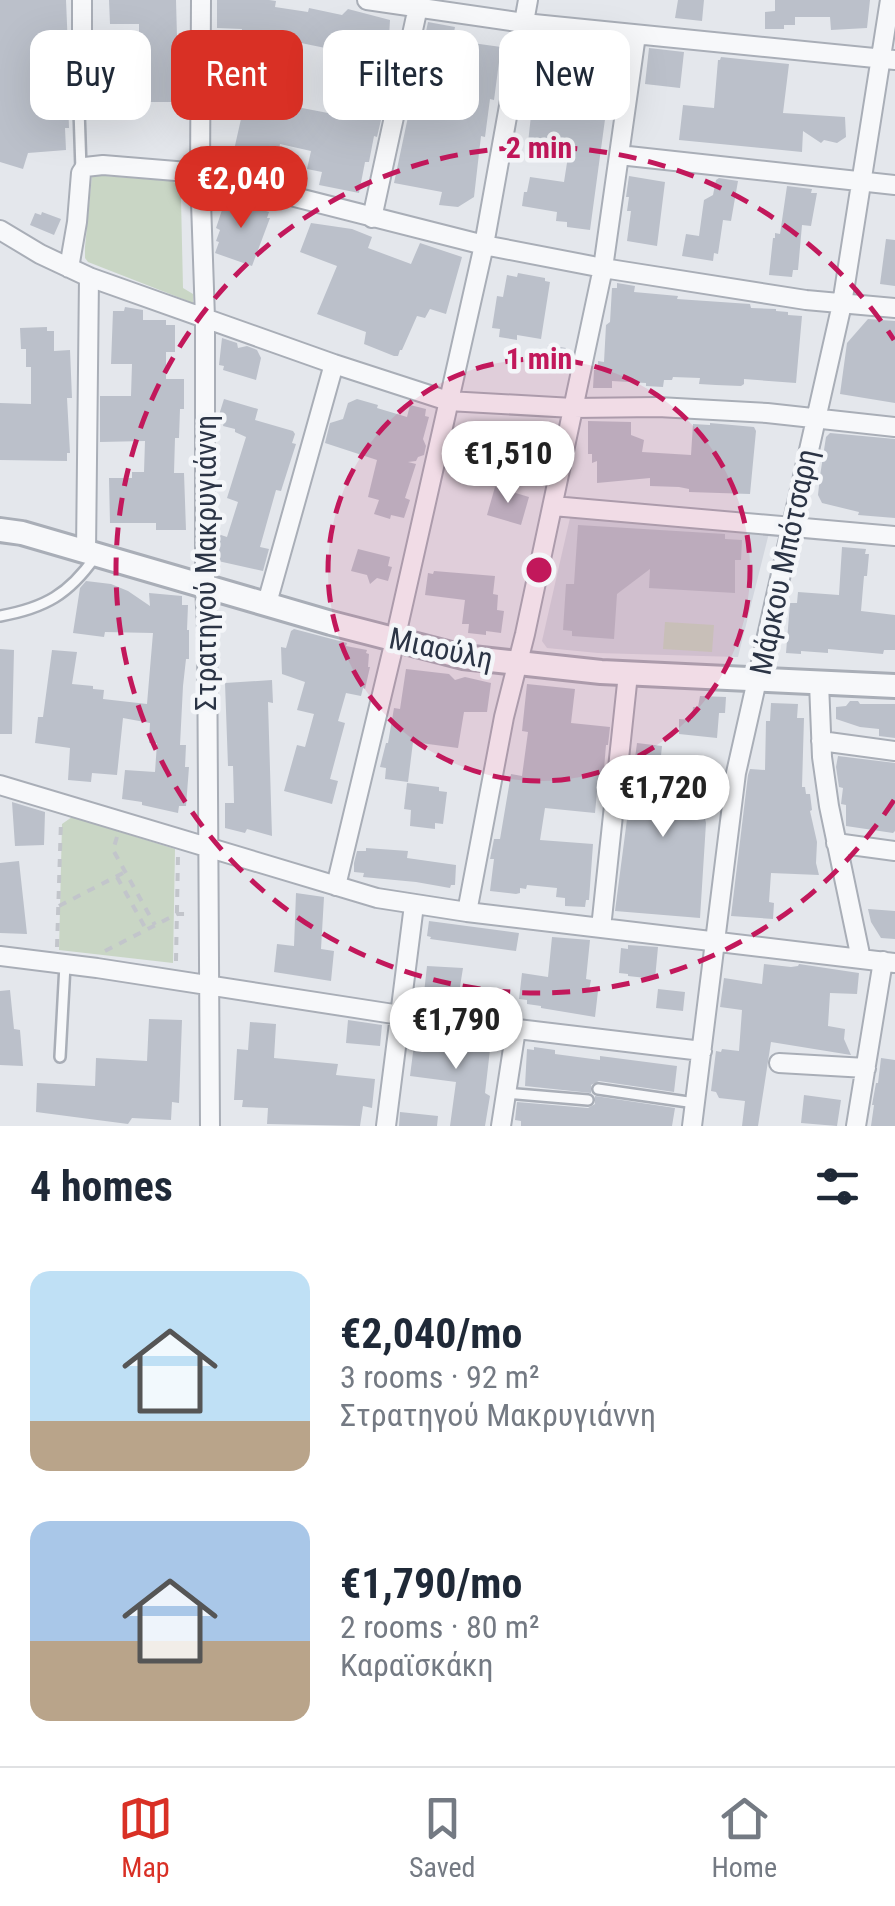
<!DOCTYPE html>
<html lang="en">
<head>
<meta charset="utf-8">
<style>
  body { margin:0; font-family:"Roboto Condensed",sans-serif; background:#f6f6f7; color:#1f2937; height:100vh; display:flex; flex-direction:column; font-size:38px; white-space:nowrap }
  * { box-sizing:border-box; margin:0 }
  p { font-size:32px; color:#747a83 }
  .icon { flex:none; width:55px; height:55px; fill:none; stroke:currentColor; stroke-width:2; stroke-linecap:round; stroke-linejoin:round }
  .map { position:relative; height:1126px; overflow:hidden }
  .drawer { display:flex; flex-direction:column; background:#fff; flex:1 }
  .drawer>* { flex:none }
  .banner { position:absolute; left:30px; top:30px; width:835px; height:90px; display:flex; gap:20px }
  .price { position:absolute; translate:-50% -85px; padding:0 22px; border-radius:35px; background:#fff; color:#222; font-size:32px; line-height:65px; filter:drop-shadow(0 2px 5px #0008) }
  .price::after { content:''; position:absolute; left:50%; top:60px; width:30px; height:22px; margin-left:-15px; background:inherit; clip-path:polygon(0 0,100% 0,50% 100%) }
  .price.current { background:#d93025; color:#fff }
  ul { padding:0; list-style:none }
  li { display:flex; align-items:center; gap:30px; height:250px; padding:0 30px }
  li span { display:grid; place-items:center; flex:none; width:280px; height:200px; border-radius:20px; color:#555 }
  li>.icon { margin-inline-start:auto }
  span .icon { width:120px; height:120px; fill:#fffc; stroke-width:1 }
  li b { font-size:42px }
  h2 { display:flex; justify-content:space-between; align-items:center; height:120px; padding:0 30px; font-size:42px }
  .pill { padding:0 35px; border-radius:20px; background:#fff; box-shadow:0 10px 40px #0002; font-size:35px; line-height:90px }
  .pill.current { background:#d93025; color:#fff }
  .tab-bar { display:flex; justify-content:space-around; align-items:center; height:140px; border-top:2px solid #e0e1e3; background:#fff; font-size:28px; color:#747a83 }
  .tab-bar a { display:grid; justify-items:center; gap:5px }
  .tab-bar .current { color:#d93025 }
  .map>svg:first-child { display:block }
  .built { fill:#d2d6de }
  .green { fill:#c9d6c5 }
  .building { fill:#bbc0ca }
  .lines { fill:none; stroke-linecap:round; stroke-linejoin:round }
  .service-casing { stroke:#a9aeb7; stroke-width:14 }
  .minor-casing { stroke:#a9aeb7; stroke-width:22 }
  .tertiary-casing { stroke:#a9aeb7; stroke-width:28 }
  .path { stroke:#c2c5cb; stroke-width:4; stroke-dasharray:8 8; stroke-linecap:butt }
  .service { stroke:#f7f8fa; stroke-width:9 }
  .minor { stroke:#f7f8fa; stroke-width:18 }
  .tertiary { stroke:#f7f8fa; stroke-width:22 }
  .ring { fill:none; stroke:#c2185b; stroke-width:5; stroke-dasharray:18 12 }
  .labels { text-anchor:middle; stroke-width:9; stroke-linejoin:round; paint-order:stroke }
  .street-label { font-size:30px; fill:#2b3445; stroke:#f4f6f9 }
  .centre { fill:#c2185b; stroke:#f4f6f9; stroke-width:5 }
  .ring-label { font-size:30px; text-anchor:middle; font-weight:bold; fill:#c2185b; stroke:#f4f6f9; stroke-width:9; stroke-linejoin:round; paint-order:stroke }
</style>
</head>
<body>
<div class="map">
<svg width="895" height="1126" viewBox="0 0 895 1126">
  <rect width="100%" height="100%" fill="#e4e7ec"/>
  <path class="built" d="M 575,514 L 770,529 L 738,657 L 598,653 L 547,648 L 542,641 L 570,518 Z"/>
  <path class="green" d="M 92,175 L 170,181 L 192,188 L 192,195 L 181,199 L 183,288 L 193,294 L 193,303 L 88,262 L 85,258 L 85,247 Z
    M 665,622 L 714,625 L 712,652 L 663,649 Z
    M 72,817 L 175,849 L 173,963 L 59,950 L 62,824 Z"/>
  <path class="building" d="M 0,0 L 66,0 L 69,72 L 66,72 L 66,101 L 68,101 L 69,128 L 65,128 L 66,150 L 28,153 L 23,169 L 0,162 Z
    M 109,0 L 176,0 L 177,37 L 179,37 L 179,102 L 150,102 L 150,91 L 147,91 L 145,83 L 145,62 L 139,62 L 139,24 L 110,24 Z
    M 217,0 L 269,0 L 276,1 L 275,7 L 308,12 L 309,8 L 342,15 L 348,9 L 390,20 L 389,37 L 399,37 L 391,72 L 386,71 L 387,63 L 384,62 L 384,60 L 301,43 L 241,37 L 242,29 L 217,28 Z
    M 678,0 L 704,0 L 702,21 L 675,18 Z
    M 775,0 L 870,0 L 867,28 L 831,30 L 830,17 L 795,17 L 795,25 L 784,25 L 784,29 L 765,29 L 765,12 L 775,11 Z
    M 428,22 L 455,27 L 453,37 L 459,38 L 458,41 L 501,47 L 494,100 L 490,99 L 485,137 L 481,136 L 474,197 L 458,207 L 439,205 L 442,192 L 394,183 Z
    M 581,41 L 612,47 L 611,52 L 614,53 L 590,230 L 567,227 L 567,222 L 556,221 L 557,212 L 522,206 L 524,192 L 527,192 L 530,177 L 564,182 L 569,150 L 530,146 L 530,143 L 528,143 L 538,51 L 579,57 Z
    M 649,48 L 684,52 L 680,88 L 645,84 Z
    M 721,57 L 789,64 L 783,113 L 845,117 L 846,137 L 837,143 L 824,140 L 821,143 L 803,131 L 802,152 L 679,140 L 683,105 L 714,108 L 718,60 L 720,60 Z
    M 230,91 L 264,100 L 262,107 L 289,113 L 290,108 L 302,108 L 328,113 L 331,101 L 356,107 L 361,102 L 365,110 L 378,113 L 377,119 L 381,120 L 377,137 L 374,136 L 369,162 L 365,162 L 359,193 L 319,185 L 322,172 L 307,169 L 311,151 L 280,144 L 279,150 L 262,147 L 260,155 L 234,150 L 241,119 L 234,118 L 235,115 L 231,114 L 232,112 L 225,110 Z
    M 629,176 L 665,182 L 657,246 L 627,241 L 631,211 L 627,211 L 629,197 L 626,197 Z
    M 719,178 L 738,181 L 731,221 L 723,220 L 718,254 L 714,253 L 713,261 L 682,256 L 686,234 L 699,236 L 704,200 L 713,195 L 716,180 Z
    M 787,186 L 812,189 L 811,193 L 817,193 L 811,226 L 802,225 L 798,270 L 793,270 L 792,277 L 769,275 L 773,238 L 775,238 L 775,233 L 780,234 Z
    M 226,198 L 245,205 L 247,200 L 259,204 L 257,208 L 269,212 L 267,218 L 270,218 L 252,266 L 215,253 L 219,242 L 216,241 L 220,230 L 216,228 Z
    M 42,212 L 61,219 L 54,235 L 30,225 L 35,213 L 41,215 Z
    M 311,223 L 352,229 L 372,237 L 368,248 L 411,264 L 420,243 L 462,257 L 446,314 L 430,309 L 425,318 L 417,316 L 402,350 L 400,350 L 398,356 L 394,356 L 364,344 L 366,332 L 317,314 L 337,266 L 300,252 Z
    M 886,239 L 895,240 L 895,286 L 880,284 Z
    M 518,273 L 545,278 L 545,281 L 550,282 L 541,339 L 517,335 L 517,340 L 499,337 L 500,329 L 492,328 L 497,296 L 503,297 L 507,275 L 517,277 Z
    M 617,283 L 635,286 L 634,292 L 678,296 L 677,299 L 750,304 L 751,308 L 776,309 L 776,311 L 788,312 L 788,315 L 802,316 L 796,383 L 744,379 L 744,384 L 741,386 L 716,385 L 699,384 L 700,378 L 673,377 L 672,380 L 664,380 L 663,387 L 646,386 L 646,383 L 612,381 L 612,388 L 593,388 L 594,370 L 598,370 L 598,361 L 604,362 L 606,325 L 610,322 L 612,288 L 617,288 Z
    M 125,307 L 143,310 L 143,320 L 166,320 L 166,325 L 175,325 L 175,352 L 166,352 L 166,379 L 184,379 L 184,409 L 180,409 L 179,438 L 175,438 L 174,473 L 184,473 L 186,530 L 156,530 L 156,523 L 110,523 L 109,478 L 132,478 L 132,472 L 144,472 L 145,441 L 100,442 L 100,396 L 131,396 L 132,364 L 111,364 L 113,311 L 124,311 Z
    M 868,319 L 895,321 L 895,403 L 840,394 L 847,343 Z
    M 47,327 L 47,331 L 54,331 L 54,351 L 70,350 L 72,398 L 67,398 L 70,453 L 67,453 L 67,461 L 0,460 L 0,403 L 31,404 L 31,367 L 26,367 L 26,349 L 21,349 L 20,328 Z
    M 222,338 L 237,343 L 238,348 L 247,346 L 257,350 L 261,358 L 256,380 L 223,370 L 224,366 L 219,365 Z
    M 548,345 L 566,348 L 563,367 L 545,364 Z
    M 224,399 L 258,409 L 255,420 L 293,431 L 295,434 L 292,443 L 296,444 L 281,491 L 276,490 L 260,547 L 269,549 L 263,571 L 218,561 L 218,534 L 227,537 L 238,502 L 227,498 L 246,437 L 235,432 L 235,429 L 223,426 L 225,417 L 219,415 Z
    M 357,399 L 378,405 L 377,408 L 407,417 L 410,405 L 426,409 L 425,416 L 429,417 L 423,439 L 426,446 L 424,455 L 418,457 L 416,461 L 408,462 L 416,464 L 405,498 L 410,500 L 404,518 L 391,515 L 390,519 L 374,514 L 379,500 L 368,497 L 377,460 L 325,443 L 330,423 L 343,419 L 348,403 Z
    M 541,421 L 542,449 L 525,449 L 525,446 L 490,446 L 490,450 L 467,451 L 466,424 Z
    M 588,421 L 631,422 L 631,435 L 644,440 L 642,452 L 691,455 L 693,424 L 710,425 L 710,423 L 754,427 L 756,431 L 750,494 L 689,492 L 689,489 L 679,487 L 650,486 L 650,478 L 597,483 L 597,461 L 592,463 L 592,454 L 588,454 Z
    M 830,433 L 895,439 L 895,518 L 858,515 L 859,512 L 822,503 L 818,495 L 820,476 L 826,437 Z
    M 495,487 L 529,497 L 521,525 L 487,515 Z
    M 578,525 L 725,534 L 725,539 L 742,540 L 741,560 L 735,560 L 735,593 L 649,588 L 650,569 L 617,594 L 614,639 L 572,636 L 572,631 L 563,630 L 566,584 L 574,584 Z
    M 842,547 L 866,549 L 865,554 L 869,554 L 867,576 L 864,576 L 861,611 L 895,615 L 895,650 L 884,650 L 883,654 L 828,649 L 828,653 L 801,651 L 801,654 L 786,653 L 790,603 L 797,603 L 798,592 L 839,595 Z
    M 358,549 L 390,557 L 388,566 L 392,567 L 388,581 L 377,578 L 370,584 L 367,575 L 351,571 Z
    M 434,571 L 495,576 L 493,594 L 498,595 L 497,610 L 504,611 L 501,633 L 486,631 L 486,635 L 468,633 L 469,624 L 462,624 L 465,600 L 425,595 L 428,573 L 433,574 Z
    M 86,581 L 111,584 L 128,591 L 150,606 L 149,593 L 182,596 L 182,605 L 188,605 L 187,630 L 189,630 L 189,659 L 186,659 L 183,686 L 180,745 L 186,745 L 185,767 L 189,767 L 186,806 L 179,806 L 178,813 L 142,805 L 142,802 L 122,799 L 125,770 L 155,772 L 157,743 L 149,743 L 150,723 L 123,718 L 117,775 L 92,773 L 91,782 L 68,780 L 70,748 L 35,743 L 38,717 L 43,717 L 52,650 L 77,652 L 72,684 L 93,686 L 93,689 L 104,690 L 103,699 L 147,704 L 153,633 L 105,632 L 104,637 L 73,633 L 80,588 Z
    M 294,629 L 347,643 L 346,646 L 367,650 L 366,653 L 369,654 L 368,667 L 370,667 L 365,689 L 363,688 L 361,696 L 346,693 L 338,721 L 345,723 L 330,779 L 338,781 L 332,804 L 284,791 L 297,745 L 305,747 L 314,714 L 297,710 L 305,682 L 282,674 L 281,647 L 286,648 L 291,631 Z
    M 0,649 L 14,650 L 12,734 L 0,734 Z
    M 406,669 L 449,674 L 455,680 L 465,677 L 491,683 L 487,712 L 464,712 L 458,748 L 413,742 L 408,782 L 385,779 L 386,768 L 380,767 L 386,743 L 388,743 L 394,708 L 400,709 Z
    M 272,680 L 273,703 L 268,702 L 272,836 L 247,829 L 245,833 L 225,828 L 225,803 L 234,803 L 233,766 L 228,766 L 225,683 Z
    M 527,684 L 575,689 L 571,723 L 610,727 L 608,745 L 606,745 L 603,781 L 598,781 L 595,813 L 545,808 L 540,840 L 593,844 L 589,900 L 586,900 L 585,907 L 565,906 L 565,898 L 556,897 L 557,888 L 527,885 L 526,889 L 520,888 L 520,893 L 516,894 L 490,891 L 494,859 L 490,859 L 494,839 L 500,839 L 511,774 L 522,776 L 528,732 L 522,731 Z
    M 700,696 L 726,697 L 725,713 L 719,713 L 717,738 L 679,734 L 679,719 L 692,720 L 693,707 L 698,707 Z
    M 850,701 L 858,701 L 860,704 L 895,704 L 895,738 L 879,736 L 879,729 L 860,727 L 836,719 L 836,707 L 846,706 Z
    M 771,703 L 798,704 L 797,718 L 804,718 L 802,787 L 805,787 L 806,794 L 810,794 L 812,810 L 810,811 L 817,842 L 816,863 L 819,875 L 771,873 L 769,902 L 774,903 L 773,919 L 731,916 L 748,775 L 750,769 L 765,770 L 766,721 L 770,721 Z
    M 637,743 L 662,746 L 660,765 L 662,765 L 661,771 L 711,776 L 708,809 L 703,809 L 706,823 L 700,918 L 615,911 Z
    M 838,756 L 895,763 L 895,831 L 893,833 L 846,826 L 846,805 L 841,804 L 843,788 L 839,787 L 836,767 Z
    M 407,783 L 439,787 L 439,791 L 447,792 L 443,824 L 435,823 L 435,829 L 410,826 L 411,810 L 404,809 Z
    M 12,802 L 45,812 L 44,845 L 15,846 Z
    M 366,848 L 408,851 L 407,858 L 456,865 L 455,885 L 451,885 L 450,888 L 416,882 L 363,877 L 364,873 L 354,872 L 354,863 L 357,851 L 366,851 Z
    M 19,861 L 27,934 L 0,933 L 0,863 Z
    M 296,893 L 324,897 L 321,949 L 334,951 L 331,981 L 274,972 L 277,944 L 294,946 Z
    M 868,909 L 895,911 L 895,939 L 881,938 L 871,922 Z
    M 429,921 L 519,933 L 516,951 L 430,939 L 431,937 L 427,936 Z
    M 552,937 L 590,940 L 586,979 L 591,980 L 589,990 L 598,991 L 595,1017 L 541,1008 L 541,1006 L 527,1004 L 527,1000 L 519,999 L 522,973 L 548,977 Z
    M 628,945 L 658,947 L 655,979 L 628,976 L 628,974 L 619,973 L 621,948 L 628,949 Z
    M 764,964 L 791,967 L 798,966 L 799,964 L 859,973 L 857,994 L 830,993 L 828,1026 L 845,1029 L 844,1039 L 851,1055 L 771,1042 L 758,1126 L 742,1126 L 745,1101 L 719,1098 L 716,1092 L 711,1091 L 716,1051 L 721,1052 L 722,1049 L 739,1051 L 742,1010 L 720,1007 L 724,978 L 762,984 Z
    M 427,966 L 463,968 L 458,999 L 424,993 Z
    M 658,989 L 685,992 L 683,1011 L 656,1008 Z
    M 10,990 L 14,1029 L 20,1030 L 23,1066 L 0,1065 L 0,991 Z
    M 149,1019 L 182,1020 L 179,1103 L 172,1102 L 171,1120 L 132,1118 L 128,1124 L 36,1112 L 37,1083 L 95,1086 L 96,1058 L 147,1061 Z
    M 348,1020 L 382,1025 L 380,1046 L 346,1043 Z
    M 250,1022 L 276,1024 L 274,1058 L 338,1064 L 336,1075 L 375,1079 L 372,1108 L 363,1106 L 360,1126 L 267,1124 L 268,1108 L 242,1107 L 243,1100 L 234,1100 L 237,1049 L 248,1050 Z
    M 416,1029 L 491,1041 L 485,1093 L 490,1096 L 485,1126 L 450,1126 L 456,1082 L 410,1076 Z
    M 534,1047 L 555,1050 L 555,1054 L 600,1060 L 600,1056 L 677,1066 L 674,1092 L 599,1081 L 591,1085 L 591,1093 L 525,1086 L 527,1049 L 534,1050 Z
    M 881,1058 L 895,1060 L 895,1126 L 871,1126 L 874,1105 L 872,1105 L 876,1083 L 878,1083 Z
    M 804,1095 L 841,1100 L 837,1126 L 801,1123 Z
    M 595,1096 L 675,1108 L 672,1126 L 521,1126 L 521,1121 L 515,1120 L 517,1102 L 588,1108 L 595,1104 Z
    M 400,1112 L 438,1116 L 437,1126 L 399,1126 Z"/>
  <g class="lines">
    <defs>
      <path id="service" d="M 79,109 L 81,170
        M 0,616 C 45,608 69,594 95,557
        M 60,1057 L 65,965
        M 598,1089 L 695,1103
        M 506,1093 L 588,1100"/>
      <path id="minor" d="M 82,0 L 82,67
        M 201,0 L 200,173 L 205,318 L 205,585 L 207,628 L 210,1126
        M 367,0 L 524,23 L 895,60
        M 619,155 L 895,185
        M 372,218 L 418,7
        M 0,230 L 40,254 L 89,277 L 334,364 L 448,401 L 573,408 L 658,407 L 767,413 L 895,427
        M 69,268 L 77,222 L 81,173 L 85,167 L 103,165 L 200,173 L 484,245 L 603,268 L 806,300 L 895,308
        M 553,506 L 895,536
        M 86,552 L 89,277
        M 267,603 L 334,364
        M 819,683 L 822,757 L 829,806 L 861,959
        M 821,741 L 895,751
        M 0,785 L 377,898 L 467,912 L 895,963
        M 836,843 L 895,851
        M 336,886 L 395,640 L 484,245 L 528,0
        M 467,912 L 504,717 L 525,634 L 603,268 L 636,35
        M 601,928 L 628,674
        M 0,956 L 97,968 L 400,1015 L 702,1051
        M 779,1063 L 866,1068
        M 386,1126 L 414,905
        M 501,1126 L 516,1029
        M 692,1126 L 736,773 L 842,304 L 890,0
        M 856,1126 L 883,961"/>
      <path id="tertiary" d="M 0,530 L 22,533 L 331,623 L 463,657 L 601,672 L 895,686"/>
    </defs>
    <use href="#service" class="service-casing"/>
    <use href="#minor" class="minor-casing"/>
    <use href="#tertiary" class="tertiary-casing"/>
    <path class="path" d="M 117,837 L 113,850 L 155,925
      M 117,877 L 146,929
      M 59,906 L 125,872
      M 57,947 L 61,821
      M 105,951 L 177,914 L 192,914
      M 176,961 L 178,856"/>
    <use href="#service" class="service"/>
    <use href="#minor" class="minor"/>
    <use href="#tertiary" class="tertiary"/>
  </g>
  <circle cx="539" cy="570" r="211" fill="#c2185b" fill-opacity=".12"/>
  <g class="ring">
    <circle cx="539" cy="570" r="211"/>
    <path d="M894 800A423 423 0 1 1 894 340"/>
  </g>
  <g class="labels">
    <g class="street-label">
      <text transform="translate(784 562) rotate(-78)" y="10">Μάρκου Μπότσαρη</text>
      <text transform="translate(206 563) rotate(-90)" y="10">Στρατηγού Μακρυγιάννη</text>
      <text transform="translate(441 649) rotate(12)" y="10">Μιαούλη</text>
    </g>
  </g>
  <circle cx="539" cy="570" r="15" class="centre"/>
  <g class="ring-label">
    <text x="539" y="158">2 min</text>
    <text x="539" y="369">1 min</text>
  </g>
</svg>
<b class="price current" style="left:241px;top:231px">€2,040</b>
<b class="price" style="left:508px;top:506px">€1,510</b>
<b class="price" style="left:663px;top:840px">€1,720</b>
<b class="price" style="left:456px;top:1072px">€1,790</b>
<div class="banner">
<a class="pill">Buy</a>
<a class="pill current">Rent</a>
<a class="pill">Filters</a>
<a class="pill">New</a>
</div>
</div>
<section class="drawer">
<h2>4 homes<svg class="icon" aria-label="filters" viewBox="0 0 24 24"><path d="M4 7h16M4 17h16"/><circle cx="9" cy="7" r="2"/><circle cx="15" cy="17" r="2"/></svg></h2>
<ul>
<li><span style="background:linear-gradient(#bfe0f5 75%,#b9a48a 0)"><svg class="icon" aria-label="home" viewBox="0 0 24 24"><path d="M3 11l9-7 9 7M6 9v11h12V9"/></svg></span><div><b>€2,040/mo</b><p>3 rooms · 92 m²</p><p>Στρατηγού Μακρυγιάννη</p></div></li>
<li><span style="background:linear-gradient(#a9c7e8 60%,#b9a48a 0)"><svg class="icon" aria-label="home" viewBox="0 0 24 24"><path d="M3 11l9-7 9 7M6 9v11h12V9"/></svg></span><div><b>€1,790/mo</b><p>2 rooms · 80 m²</p><p>Καραϊσκάκη</p></div></li>
</ul>
</section>
<nav class="tab-bar">
<a class="current"><svg class="icon" aria-label="map" viewBox="0 0 24 24"><path d="M3 6l6-2 6 2 6-2v14l-6 2-6-2-6 2zM9 4v14M15 6v14"/></svg>Map</a>
<a><svg class="icon" aria-label="saved" viewBox="0 0 24 24"><path d="M7 4h10v16l-5-4-5 4z"/></svg>Saved</a>
<a><svg class="icon" aria-label="home" viewBox="0 0 24 24"><path d="M3 11l9-7 9 7M6 9v11h12V9"/></svg>Home</a>
</nav>
</body>
</html>
